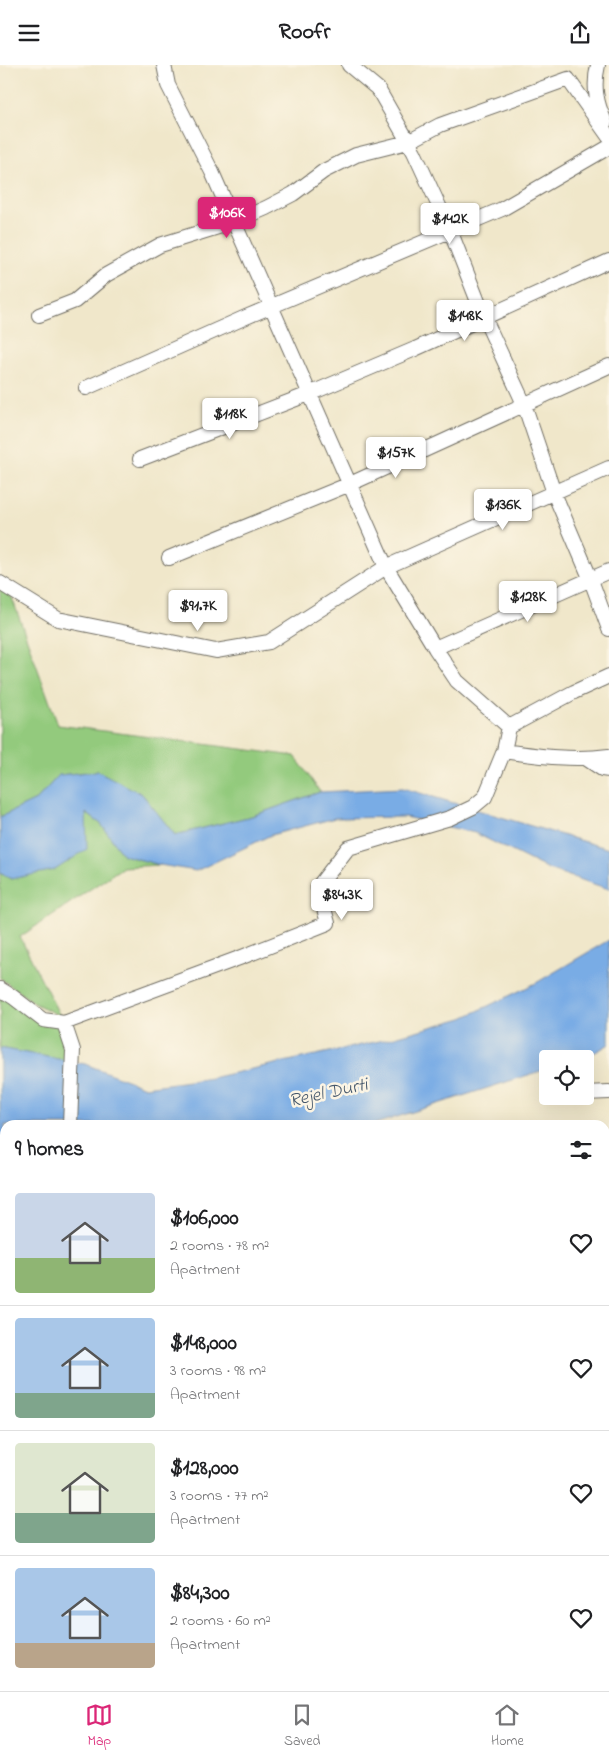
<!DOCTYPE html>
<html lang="en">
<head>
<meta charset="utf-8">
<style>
  body { margin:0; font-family:"Indie Flower",sans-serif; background:#f2f2f2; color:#202124; height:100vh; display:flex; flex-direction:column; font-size:19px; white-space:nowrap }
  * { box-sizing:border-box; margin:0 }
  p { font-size:16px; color:#757577 }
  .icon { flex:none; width:28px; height:28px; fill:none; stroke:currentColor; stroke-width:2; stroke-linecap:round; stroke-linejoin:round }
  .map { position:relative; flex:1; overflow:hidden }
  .details { position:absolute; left:0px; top:1055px; width:610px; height:571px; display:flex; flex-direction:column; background:#fff; border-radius:15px 15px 0 0; box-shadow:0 5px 20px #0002 }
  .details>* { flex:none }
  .buttons { position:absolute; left:539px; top:985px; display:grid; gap:10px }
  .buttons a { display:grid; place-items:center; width:55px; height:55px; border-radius:5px; background:#fff; box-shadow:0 5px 20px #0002; font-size:25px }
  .price { position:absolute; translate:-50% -42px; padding:0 11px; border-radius:5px; background:#fff; color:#222; font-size:16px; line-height:32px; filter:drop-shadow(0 1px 2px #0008) }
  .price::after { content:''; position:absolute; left:50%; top:30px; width:15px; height:11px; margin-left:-8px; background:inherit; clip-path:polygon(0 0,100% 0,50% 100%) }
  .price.current { background:#db2777; color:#fff }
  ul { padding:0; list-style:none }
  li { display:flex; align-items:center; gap:15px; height:125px; padding:0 15px }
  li+li { border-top:1px solid #e0e0e0 }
  li span { display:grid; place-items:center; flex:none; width:140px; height:100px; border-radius:5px; color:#555 }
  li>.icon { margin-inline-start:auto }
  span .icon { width:60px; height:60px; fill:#fffc; stroke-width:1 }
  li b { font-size:21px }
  h2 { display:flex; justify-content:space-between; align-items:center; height:60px; padding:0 15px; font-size:21px }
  header { display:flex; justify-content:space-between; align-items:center; height:65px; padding:0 15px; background:#fff; font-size:22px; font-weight:800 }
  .tab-bar { display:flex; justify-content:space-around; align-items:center; height:70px; border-top:1px solid #e0e0e0; background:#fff; font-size:14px; color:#757577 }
  .tab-bar a { display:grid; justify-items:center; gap:2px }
  .tab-bar .current { color:#db2777 }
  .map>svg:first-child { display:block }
  .green { fill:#93ca7d; stroke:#5f7a54 }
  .water { fill:#79ace5; stroke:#526c88 }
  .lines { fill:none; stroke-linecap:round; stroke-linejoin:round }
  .street-casing { stroke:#706d63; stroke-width:16 }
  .street { stroke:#fff; stroke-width:14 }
  .labels { text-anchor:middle; stroke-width:5; stroke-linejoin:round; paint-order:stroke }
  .water-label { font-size:19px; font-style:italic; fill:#46586c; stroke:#fcf5e5 }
</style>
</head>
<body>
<header><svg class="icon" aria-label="menu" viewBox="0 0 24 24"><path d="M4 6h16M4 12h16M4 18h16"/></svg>Roofr<svg class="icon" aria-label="share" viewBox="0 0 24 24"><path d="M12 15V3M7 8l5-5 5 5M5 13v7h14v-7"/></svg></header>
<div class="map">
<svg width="609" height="1626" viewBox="0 0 609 1626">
  <rect width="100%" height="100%" fill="#fcf5e5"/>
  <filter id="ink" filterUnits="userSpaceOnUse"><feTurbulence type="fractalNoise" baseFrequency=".02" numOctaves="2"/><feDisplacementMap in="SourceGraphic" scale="10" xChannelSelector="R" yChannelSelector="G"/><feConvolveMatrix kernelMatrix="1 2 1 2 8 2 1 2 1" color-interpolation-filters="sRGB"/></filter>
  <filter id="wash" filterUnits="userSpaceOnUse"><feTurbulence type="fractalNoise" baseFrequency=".0096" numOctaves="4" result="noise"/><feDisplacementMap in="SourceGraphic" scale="20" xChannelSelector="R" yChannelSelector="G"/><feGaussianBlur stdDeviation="1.12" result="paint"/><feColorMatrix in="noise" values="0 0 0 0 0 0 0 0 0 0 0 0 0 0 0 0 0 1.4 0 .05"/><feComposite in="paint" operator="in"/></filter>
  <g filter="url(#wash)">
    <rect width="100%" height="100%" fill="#f0e7ca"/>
    <path class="green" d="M 0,523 L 11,530 L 58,660 L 295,691 L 320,727 L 252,751 L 175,770 L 142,729 L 97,706 L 59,710 L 36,735 L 0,752 Z
      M 86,748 L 101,759 L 123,790 L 160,800 L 123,802 L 20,872 L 60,951 L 34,938 L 0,913 L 0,808 L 11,814 Z
      M 0,929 L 60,962 L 70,985 L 68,996 L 0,983 Z
      M 435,1621 L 465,1621 L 466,1626 L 295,1626 L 303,1624 Z"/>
    <path class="water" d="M 98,706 L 142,729 L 175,770 L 252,751 L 320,727 L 403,723 L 609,784 L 609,824 L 548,804 L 475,768 L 405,752 L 335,753 L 271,770 L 196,806 L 160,800 L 123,790 L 101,759 L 86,748 L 87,784 L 55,805 L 11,814 L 0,808 L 0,752 L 36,735 L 59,710 Z
      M 609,875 L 609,979 C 585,995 575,994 548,994 L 547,1004 L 372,1060 L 5,1060 L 5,1102 L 0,1103 L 0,983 L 85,999 L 145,1022 L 211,1013 L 384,975 L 463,953 L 536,918 Z"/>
  </g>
  <g filter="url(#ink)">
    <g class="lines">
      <defs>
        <path id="street" d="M 164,0 L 168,20 L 212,107 L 386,502 L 435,583 L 457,616 L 509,662
          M 349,0 L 378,24 L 414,87 L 450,165 L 484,252 L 524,339 L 554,428 L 591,515 L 609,564
          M 598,0 C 593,21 596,37 605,57
          M 39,250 L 75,236 L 106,210 L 160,180 L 234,157 L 266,143 L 293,129 L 324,106 L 356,90 L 408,77 L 440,60 L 568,14 L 609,72
          M 86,323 L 246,252 L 502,144 L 609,82
          M 140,394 L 309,329 L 415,284 L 609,196
          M 169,493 L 350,419 L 609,301
          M 0,518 L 58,554 L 216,586 L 269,577 L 386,502 L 609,403
          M 435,583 L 609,506
          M 504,686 C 539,691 573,696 609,691
          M 587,694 L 602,704 L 609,705
          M 0,924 L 13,932 L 43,955 L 64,958 L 242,892 L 328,858 L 318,822 L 348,783 L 450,753 L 473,742 L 485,732 L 504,686 L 509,662 L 574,627 L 609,611
          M 64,958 L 73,985 L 70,1060
          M 585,1028 L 609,1027
          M 0,1130 L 5,1129
          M 605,1230 L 609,1230
          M 0,1250 L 5,1249
          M 605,1334 L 609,1334
          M 0,1341 L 5,1340
          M 605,1436 L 609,1436
          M 0,1515 L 5,1539
          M 605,1542 L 609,1542
          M 0,1555 L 5,1554
          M 21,1621 L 22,1626
          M 117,1621 L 118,1626
          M 477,1621 L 477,1626
          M 285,1626 L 297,1621"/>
      </defs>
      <use href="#street" class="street-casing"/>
      <use href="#street" class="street"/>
    </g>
  </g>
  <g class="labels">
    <g class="water-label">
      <text transform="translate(328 1026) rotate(-12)" y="7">Rejel Durti</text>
    </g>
  </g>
</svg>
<div class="buttons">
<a><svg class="icon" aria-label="locate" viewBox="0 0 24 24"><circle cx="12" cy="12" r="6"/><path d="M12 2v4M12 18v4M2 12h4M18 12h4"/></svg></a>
</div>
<b class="price current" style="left:227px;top:174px">$106K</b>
<b class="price" style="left:450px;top:180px">$142K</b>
<b class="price" style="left:465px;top:277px">$148K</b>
<b class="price" style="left:230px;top:375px">$118K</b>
<b class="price" style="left:396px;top:414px">$157K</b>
<b class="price" style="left:503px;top:466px">$136K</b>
<b class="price" style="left:528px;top:558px">$128K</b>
<b class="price" style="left:198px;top:567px">$91.7K</b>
<b class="price" style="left:342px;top:856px">$84.3K</b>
<section class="details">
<h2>9 homes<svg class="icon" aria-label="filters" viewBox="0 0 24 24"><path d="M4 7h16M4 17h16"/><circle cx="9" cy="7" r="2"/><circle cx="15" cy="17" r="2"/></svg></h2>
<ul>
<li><span style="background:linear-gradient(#c9d6e8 65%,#8fb573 0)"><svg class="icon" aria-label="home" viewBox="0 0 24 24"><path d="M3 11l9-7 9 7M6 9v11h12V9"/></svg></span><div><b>$106,000</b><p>2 rooms · 78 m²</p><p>Apartment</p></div><svg class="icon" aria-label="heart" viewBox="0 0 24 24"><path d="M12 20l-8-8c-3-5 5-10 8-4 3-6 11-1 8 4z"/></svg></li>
<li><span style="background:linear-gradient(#a9c7e8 75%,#7fa58c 0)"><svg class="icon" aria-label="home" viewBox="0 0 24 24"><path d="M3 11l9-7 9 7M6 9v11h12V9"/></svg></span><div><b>$148,000</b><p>3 rooms · 98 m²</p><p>Apartment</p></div><svg class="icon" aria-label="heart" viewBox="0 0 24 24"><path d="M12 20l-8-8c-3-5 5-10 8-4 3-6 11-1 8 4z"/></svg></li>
<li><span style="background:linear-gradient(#dfe7d0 70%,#7fa58c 0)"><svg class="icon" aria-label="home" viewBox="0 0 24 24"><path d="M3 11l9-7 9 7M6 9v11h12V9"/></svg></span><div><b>$128,000</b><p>3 rooms · 77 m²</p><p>Apartment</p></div><svg class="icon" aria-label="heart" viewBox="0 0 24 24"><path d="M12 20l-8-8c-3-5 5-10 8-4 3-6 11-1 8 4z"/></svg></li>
<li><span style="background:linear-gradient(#a9c7e8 75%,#b9a48a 0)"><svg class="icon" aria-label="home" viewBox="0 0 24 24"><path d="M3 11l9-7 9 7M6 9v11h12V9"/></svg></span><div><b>$84,300</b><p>2 rooms · 60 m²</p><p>Apartment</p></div><svg class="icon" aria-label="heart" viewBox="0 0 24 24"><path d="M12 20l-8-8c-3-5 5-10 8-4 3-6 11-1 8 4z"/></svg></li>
</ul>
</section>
</div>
<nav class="tab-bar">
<a class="current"><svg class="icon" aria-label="map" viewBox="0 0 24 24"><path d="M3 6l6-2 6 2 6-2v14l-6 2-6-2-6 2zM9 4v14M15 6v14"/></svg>Map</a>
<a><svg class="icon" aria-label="saved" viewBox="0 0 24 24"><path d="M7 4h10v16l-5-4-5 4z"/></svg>Saved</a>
<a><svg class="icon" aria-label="home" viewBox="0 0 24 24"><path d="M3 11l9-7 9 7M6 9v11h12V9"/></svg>Home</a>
</nav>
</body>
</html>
